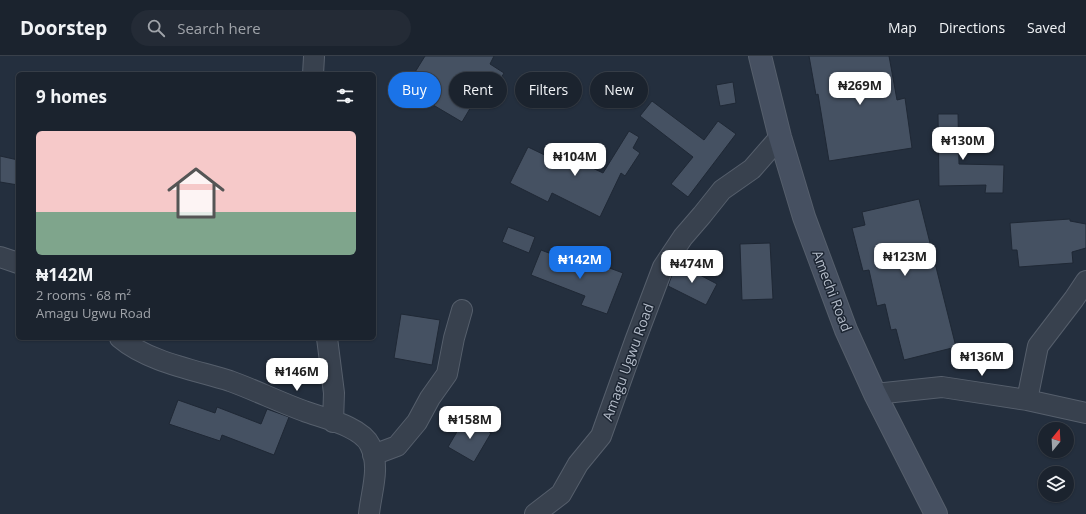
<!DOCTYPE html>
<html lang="en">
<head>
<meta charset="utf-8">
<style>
  body { margin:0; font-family:"Open Sans",sans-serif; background:#242b36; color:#f1f3f6; height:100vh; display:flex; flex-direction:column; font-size:15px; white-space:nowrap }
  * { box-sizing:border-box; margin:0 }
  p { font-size:13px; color:#a0a4aa }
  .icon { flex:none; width:22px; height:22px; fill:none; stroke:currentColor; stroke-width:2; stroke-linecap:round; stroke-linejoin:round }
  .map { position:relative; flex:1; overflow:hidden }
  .panel { position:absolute; left:16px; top:16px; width:360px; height:268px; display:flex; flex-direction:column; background:#1b232e; border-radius:6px; box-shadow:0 1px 3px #0004,0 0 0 1px #39404a }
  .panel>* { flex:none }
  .hud { position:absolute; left:388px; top:16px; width:380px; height:36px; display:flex; gap:8px }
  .needle { width:26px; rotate:18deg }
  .buttons { position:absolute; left:1038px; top:366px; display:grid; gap:8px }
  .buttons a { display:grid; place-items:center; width:36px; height:36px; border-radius:50%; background:#1b232e; box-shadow:0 1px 3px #0004,0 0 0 1px #39404a; font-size:20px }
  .price { position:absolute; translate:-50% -34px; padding:0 9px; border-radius:8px; background:#fff; color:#222; font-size:13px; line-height:26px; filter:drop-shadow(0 1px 2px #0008) }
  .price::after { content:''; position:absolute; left:50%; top:24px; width:12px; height:9px; margin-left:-6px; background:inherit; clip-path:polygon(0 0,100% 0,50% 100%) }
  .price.on { background:#1a73e8; color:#fff }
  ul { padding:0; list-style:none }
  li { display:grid; align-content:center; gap:8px; height:212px; padding:0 20px }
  li span { display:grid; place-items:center; height:124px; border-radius:6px; color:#555 }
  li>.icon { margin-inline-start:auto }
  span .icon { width:72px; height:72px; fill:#fffc; stroke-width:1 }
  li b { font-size:17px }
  h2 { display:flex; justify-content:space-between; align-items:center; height:48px; padding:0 20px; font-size:17px }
  .pill { padding:0 14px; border-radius:18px; background:#1b232e; box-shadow:0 1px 3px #0004,0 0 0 1px #39404a; font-size:14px; line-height:36px }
  .pill.on { background:#1a73e8; color:#fff }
  header { display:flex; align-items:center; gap:24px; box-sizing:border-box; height:56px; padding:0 20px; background:#1b232e; border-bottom:1px solid #39404a }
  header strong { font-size:19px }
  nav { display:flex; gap:22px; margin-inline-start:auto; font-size:14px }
  .search { width:280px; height:36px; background:#242b36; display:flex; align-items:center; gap:10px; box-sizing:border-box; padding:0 14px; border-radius:22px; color:#a0a4aa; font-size:15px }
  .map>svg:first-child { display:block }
  .building { fill:#455162; stroke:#1f2835 }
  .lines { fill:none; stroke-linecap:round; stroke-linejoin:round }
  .minor-casing { stroke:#565f6c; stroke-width:22 }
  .secondary-casing { stroke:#565f6c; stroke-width:24 }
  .minor { stroke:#38414e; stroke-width:20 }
  .secondary { stroke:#465061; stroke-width:22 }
  .labels { text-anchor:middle; stroke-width:3; stroke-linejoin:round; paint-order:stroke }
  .street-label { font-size:14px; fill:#b4bcc9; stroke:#1d2633 }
</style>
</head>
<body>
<header>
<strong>Doorstep</strong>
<div class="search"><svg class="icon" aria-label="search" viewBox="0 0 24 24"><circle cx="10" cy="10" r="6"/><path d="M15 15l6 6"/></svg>Search here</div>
<nav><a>Map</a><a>Directions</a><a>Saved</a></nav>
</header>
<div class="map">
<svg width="1086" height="458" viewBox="0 0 1086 458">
  <rect width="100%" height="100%" fill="#242f3e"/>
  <path class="building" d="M 425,0 L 494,0 L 490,8 L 504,17 L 484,50 L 475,44 L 462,66 L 423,43 L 430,32 L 412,21 Z
    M 809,0 L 889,0 L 897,44 L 905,42 L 912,92 L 829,105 L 818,38 L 816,39 Z
    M 733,26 L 736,47 L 720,50 L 716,29 Z
    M 652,45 L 704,84 L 718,65 L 736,78 L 688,141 L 671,128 L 693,101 L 640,60 Z
    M 938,58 L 958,58 L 959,108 L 1004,109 L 1003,137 L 985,137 L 986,129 L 939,130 Z
    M 629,75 L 639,81 L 633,92 L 640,97 L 625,120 L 621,117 L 600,161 L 552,137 L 548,146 L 510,127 L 528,91 L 576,114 L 580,106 L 603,117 Z
    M 0,100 L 18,104 L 18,129 L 0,126 Z
    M 919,143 L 956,291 L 904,304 L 896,273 L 891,274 L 885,248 L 877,250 L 869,214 L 863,215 L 852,172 L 865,169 L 862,156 Z
    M 1070,163 L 1070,165 L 1086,168 L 1086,192 L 1072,196 L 1073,207 L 1019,211 L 1017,194 L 1012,194 L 1010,167 Z
    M 508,171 L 535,181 L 529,197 L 502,186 Z
    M 770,187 L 773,243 L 742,244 L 740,188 Z
    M 541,194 L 594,214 L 596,207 L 623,217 L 607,258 L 581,249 L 585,240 L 531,219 Z
    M 679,208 L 717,228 L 706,249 L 668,230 L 673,216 Z
    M 401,258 L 440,264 L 432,309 L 394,302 Z
    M 178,344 L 215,357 L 217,351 L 261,368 L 267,353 L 289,361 L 274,399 L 222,379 L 220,385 L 169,368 Z
    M 465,362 L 491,377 L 474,406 L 448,391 Z"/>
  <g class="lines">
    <defs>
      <path id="minor" d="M 313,18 L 314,1
        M 0,201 L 18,207
        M 120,282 C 148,306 195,314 230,325 C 255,334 279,346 304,355 C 322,362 361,370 370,389 C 381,411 371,436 369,458
        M 327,282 L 334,337 L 333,366
        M 875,338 L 942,331 L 1027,344 L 1086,357
        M 1027,344 L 1038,290 L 1074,243 L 1086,225
        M 373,399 L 397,390 L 417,366 L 430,342 L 447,318 L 454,282 L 462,254
        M 535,458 L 561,438 L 578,408 L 601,380 L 635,285 L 663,211 L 683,181 L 702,159 L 722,134 L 752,113 L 780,81"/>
      <path id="secondary" d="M 760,0 L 780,81 L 804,161 L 846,274 L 875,338 L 936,458"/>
    </defs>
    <use href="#minor" class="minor-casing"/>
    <use href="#secondary" class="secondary-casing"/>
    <use href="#minor" class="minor"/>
    <use href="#secondary" class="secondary"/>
  </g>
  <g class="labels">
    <g class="street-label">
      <text transform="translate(832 235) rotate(69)" y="5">Amechi Road</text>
      <text transform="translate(628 306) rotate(-70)" y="5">Amagu Ugwu Road</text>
    </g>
  </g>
</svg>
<div class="buttons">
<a><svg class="needle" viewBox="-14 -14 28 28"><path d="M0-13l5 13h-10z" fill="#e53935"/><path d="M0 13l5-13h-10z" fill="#a0a4aa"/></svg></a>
<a><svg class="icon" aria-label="layers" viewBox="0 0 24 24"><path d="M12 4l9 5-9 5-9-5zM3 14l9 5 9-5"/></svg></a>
</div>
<b class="price" style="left:860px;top:50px">₦269M</b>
<b class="price" style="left:963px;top:105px">₦130M</b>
<b class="price" style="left:575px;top:121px">₦104M</b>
<b class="price" style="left:905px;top:221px">₦123M</b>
<b class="price on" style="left:580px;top:224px">₦142M</b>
<b class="price" style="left:692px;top:228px">₦474M</b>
<b class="price" style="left:982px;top:321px">₦136M</b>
<b class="price" style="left:297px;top:336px">₦146M</b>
<b class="price" style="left:470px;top:384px">₦158M</b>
<div class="hud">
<a class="pill on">Buy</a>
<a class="pill">Rent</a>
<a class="pill">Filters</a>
<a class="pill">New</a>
</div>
<section class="panel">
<h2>9 homes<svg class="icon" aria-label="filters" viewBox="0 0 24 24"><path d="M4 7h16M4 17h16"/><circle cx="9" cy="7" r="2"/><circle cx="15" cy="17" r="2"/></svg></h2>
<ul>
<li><span style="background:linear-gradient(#f6c9c9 65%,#7fa58c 0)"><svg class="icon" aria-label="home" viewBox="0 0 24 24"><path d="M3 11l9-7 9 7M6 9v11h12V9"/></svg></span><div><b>₦142M</b><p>2 rooms · 68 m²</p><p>Amagu Ugwu Road</p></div></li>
</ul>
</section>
</div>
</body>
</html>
